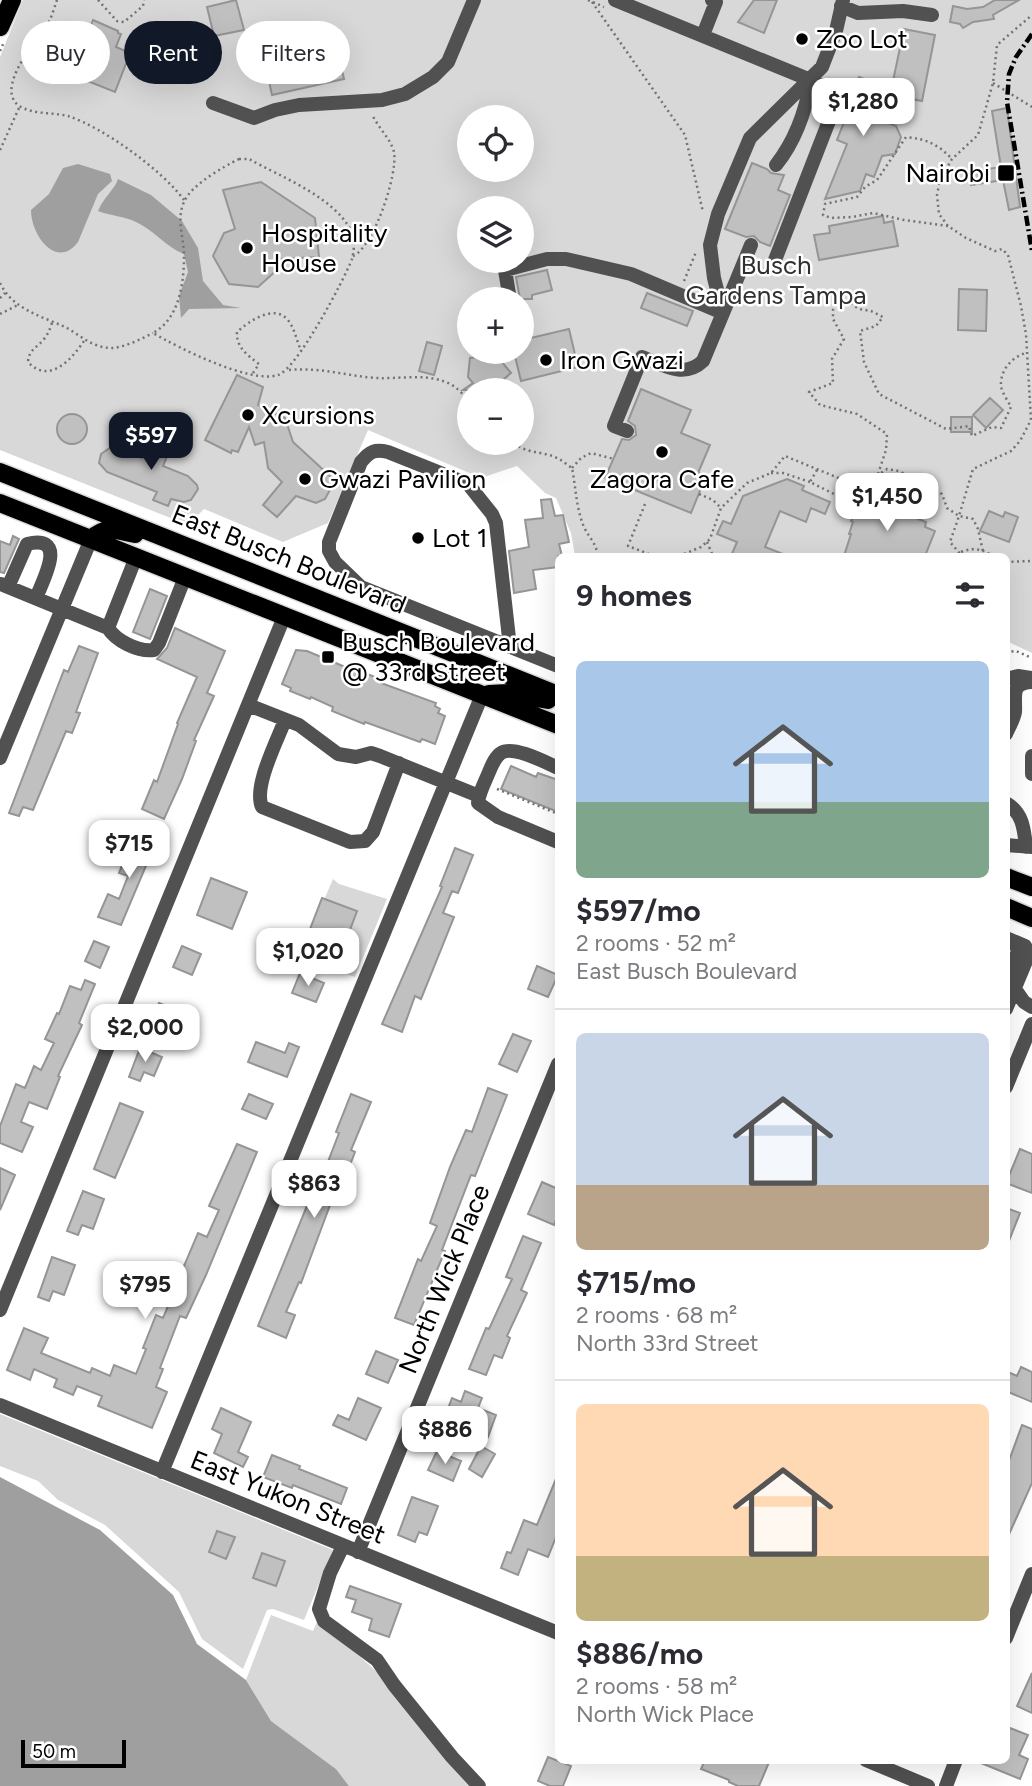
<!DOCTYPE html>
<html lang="en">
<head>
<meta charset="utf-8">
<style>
  body { margin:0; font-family:Figtree,sans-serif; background:#f2f2f3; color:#2b2b33; height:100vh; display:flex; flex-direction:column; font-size:26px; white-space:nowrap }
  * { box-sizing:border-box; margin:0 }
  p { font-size:23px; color:#7c7c81 }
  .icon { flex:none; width:38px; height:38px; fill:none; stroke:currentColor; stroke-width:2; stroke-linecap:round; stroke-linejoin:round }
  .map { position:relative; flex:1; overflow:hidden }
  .details { position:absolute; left:555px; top:553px; width:455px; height:1211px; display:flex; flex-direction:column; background:#fff; border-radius:10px; box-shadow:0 7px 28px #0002 }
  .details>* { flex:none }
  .guide { position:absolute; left:21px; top:21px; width:429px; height:63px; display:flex; gap:14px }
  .tools { position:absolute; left:457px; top:105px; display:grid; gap:14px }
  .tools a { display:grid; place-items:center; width:77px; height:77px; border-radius:50%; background:#fff; box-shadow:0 7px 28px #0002; font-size:35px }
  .scale { position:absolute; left:21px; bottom:18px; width:105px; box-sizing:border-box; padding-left:7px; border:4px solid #000; border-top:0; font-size:19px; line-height:24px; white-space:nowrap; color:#000; -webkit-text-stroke:5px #fff; paint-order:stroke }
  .price { position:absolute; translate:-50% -60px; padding:0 16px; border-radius:14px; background:#fff; color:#222; font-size:23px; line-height:46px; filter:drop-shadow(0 2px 4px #0008) }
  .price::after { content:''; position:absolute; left:50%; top:42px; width:21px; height:16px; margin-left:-10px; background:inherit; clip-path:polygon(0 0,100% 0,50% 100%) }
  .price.active { background:#111827; color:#fff }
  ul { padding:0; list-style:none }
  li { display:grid; align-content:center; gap:14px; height:371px; padding:0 21px }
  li+li { border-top:2px solid #e1e1e2 }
  li span { display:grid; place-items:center; height:217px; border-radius:10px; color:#555 }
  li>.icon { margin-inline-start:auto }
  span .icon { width:126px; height:126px; fill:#fffc; stroke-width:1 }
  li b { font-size:30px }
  h2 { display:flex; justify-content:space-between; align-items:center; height:84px; padding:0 21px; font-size:30px }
  .chip { padding:0 24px; border-radius:32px; background:#fff; box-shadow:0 7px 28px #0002; font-size:24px; line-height:63px }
  .chip.active { background:#111827; color:#fff }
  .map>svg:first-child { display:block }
  .green { fill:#d8d8d8; fill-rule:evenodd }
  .water { fill:#9f9f9f }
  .building { fill:#c0c0c0; stroke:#959595; stroke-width:2 }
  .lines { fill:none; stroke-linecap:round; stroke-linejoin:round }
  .major-casing { stroke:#dbdbdb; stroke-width:21 }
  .path { stroke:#737373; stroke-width:2.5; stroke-dasharray:2 3.5; stroke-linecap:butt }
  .minor { stroke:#515151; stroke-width:14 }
  .major { stroke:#000; stroke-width:18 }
  .rail { stroke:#000; stroke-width:4.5; stroke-dasharray:10 3.5 2 3.5; stroke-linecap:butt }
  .poi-dot { fill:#000; stroke:#fff; stroke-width:2.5 }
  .labels { text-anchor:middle; stroke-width:5; stroke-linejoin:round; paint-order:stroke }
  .poi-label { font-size:26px; fill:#000; stroke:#fff; text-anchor:start }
  .park-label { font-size:26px; fill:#2f2f2f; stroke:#fff }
  .street-label { font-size:26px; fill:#000; stroke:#fff }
</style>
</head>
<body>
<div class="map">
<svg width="1032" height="1786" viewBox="0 0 1032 1786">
  <rect width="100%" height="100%" fill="#fff"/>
  <path class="green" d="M 23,0 L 1032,0 L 1032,653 L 1006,641 L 1006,556 L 575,556 L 571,533 L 556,498 L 545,493 L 517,466 L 481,478 L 368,430 L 328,523 L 283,542 L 204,509 L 188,525 L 0,450 L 0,57 ZM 469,117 L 522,117 L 522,170 L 469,170 ZM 469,208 L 522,208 L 522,261 L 469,261 ZM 469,299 L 522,299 L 522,352 L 469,352 ZM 469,390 L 522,390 L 522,443 L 469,443 Z
    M 333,879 L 339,884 L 387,899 L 355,977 L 299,958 Z
    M 0,1414 L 333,1550 L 304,1620 L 273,1609 L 267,1610 L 243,1669 L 202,1639 L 179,1592 L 105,1525 L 58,1500 L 38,1481 L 0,1466 Z
    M 271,1615 L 313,1631 L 317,1622 L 354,1651 L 379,1674 L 471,1786 L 349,1786 L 336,1769 L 271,1721 L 246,1680 Z"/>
  <path class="water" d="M 78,164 L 110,174 L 112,181 L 98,194 L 78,242 C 57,270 31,236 31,210 L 49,194 L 63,168 Z
    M 118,179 L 151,195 L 182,221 L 198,248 L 203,281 L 223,305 L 241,308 L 189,309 L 181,318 L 179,296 L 188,272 L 184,254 C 166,247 154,230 136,222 C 124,216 111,216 98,211 C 103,198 115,189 118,179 Z
    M 0,1477 L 100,1530 L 173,1595 L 197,1644 L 246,1680 L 271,1721 L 336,1769 L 349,1786 L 0,1786 Z"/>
  <path class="building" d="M 236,0 L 244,30 L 214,36 L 207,7 Z
    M 754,0 L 777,0 L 764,33 L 738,22 Z
    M 995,0 L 1019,0 L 993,15 L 994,19 L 973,22 L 963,28 L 960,24 L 950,22 L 953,6 L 967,9 L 983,7 Z
    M 93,20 L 118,31 L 118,33 L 121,34 L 116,47 L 130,53 L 115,92 L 75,76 L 84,54 L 92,58 L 100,38 L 88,33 Z
    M 904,29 L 935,35 L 922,101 L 890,95 Z
    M 337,48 L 344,79 L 272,95 L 265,63 Z
    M 859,77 L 889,89 L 878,119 L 896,126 L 901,137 L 895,154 L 882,156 L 874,177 L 866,174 L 860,191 L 825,199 L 847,144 L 837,140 L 849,109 L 842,106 L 844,87 L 854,91 Z
    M 1007,108 L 1020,207 L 1009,210 L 1003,180 L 971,185 L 969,172 L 1001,167 L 992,111 Z
    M 752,163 L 767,169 L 771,173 L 784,175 L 778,190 L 790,195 L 770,246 L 760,242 L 754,236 L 746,237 L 725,229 Z
    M 261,182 L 315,218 L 319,257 L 278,259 L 279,268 L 258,287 L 229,284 L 213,256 L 224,233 L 235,229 L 223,190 Z
    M 883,216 L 884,223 L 893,221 L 898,246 L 819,260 L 814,235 L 830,233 L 829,226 Z
    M 547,270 L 552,290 L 532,295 L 532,299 L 520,299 L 516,277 Z
    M 959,289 L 987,290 L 986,331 L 958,330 Z
    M 647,293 L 693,311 L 687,326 L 641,308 Z
    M 569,329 L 578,367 L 521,381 L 514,352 L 522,352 L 522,340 Z
    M 427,342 L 442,346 L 434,375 L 419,371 Z
    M 496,355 L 511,373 L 491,390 L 463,390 L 473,383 L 468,377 L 470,358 Z
    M 237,375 L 263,387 L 258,405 L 285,418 L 293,442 L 330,476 L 331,488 L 325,499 L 316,503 L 296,496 L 277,517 L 263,505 L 282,482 L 268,468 L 264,442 L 255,445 L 249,427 L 238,452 L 232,450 L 231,453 L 205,440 Z
    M 641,389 L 691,410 L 681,433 L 710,445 L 698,473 L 706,476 L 691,513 L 605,478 L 622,439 L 629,440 L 636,435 L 635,426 L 628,421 Z
    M 990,398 L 1003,410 L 986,428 L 973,415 Z
    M57 429a15 15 0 1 1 30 0a15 15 0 1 1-30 0Z
    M 951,417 L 972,417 L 972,432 L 951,432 Z
    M 155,438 L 167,443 L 170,449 L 163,466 L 188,476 L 197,485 L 198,489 L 191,500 L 184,502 L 171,499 L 168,506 L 153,500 L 157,492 L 107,472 L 99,463 L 101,454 L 111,447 L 142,458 L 149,440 Z
    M 787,479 L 804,486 L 802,490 L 830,502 L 825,514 L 811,508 L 806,522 L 780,511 L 765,547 L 788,556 L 731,556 L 737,542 L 717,534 L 723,521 L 731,524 L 743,496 Z
    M 551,499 L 555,516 L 563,515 L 569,542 L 559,544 L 562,556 L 558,556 L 558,567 L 533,570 L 536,589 L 514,593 L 509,551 L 529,547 L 525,520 L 543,518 L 541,500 Z
    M 859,500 L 872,505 L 873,501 L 926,522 L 925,527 L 935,531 L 925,556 L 844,556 L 851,534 L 849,534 L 853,522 L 851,521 Z
    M 989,511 L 1003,517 L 1005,512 L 1018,517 L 1009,542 L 980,531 Z
    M 13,536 L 19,539 L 4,573 L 0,572 L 0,541 L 10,545 Z
    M 150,589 L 167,596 L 150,639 L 133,632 Z
    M 175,628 L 225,651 L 207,693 L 214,696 L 194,740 L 196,741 L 182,779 L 164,819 L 142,809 L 154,780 L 157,782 L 178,724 L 177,723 L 197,677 L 157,659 L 167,648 Z
    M 79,646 L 98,653 L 76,712 L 80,713 L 72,733 L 66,731 L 33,810 L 23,807 L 19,816 L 9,813 L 64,670 L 68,672 Z
    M 296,650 L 307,651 L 350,669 L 351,668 L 383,680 L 381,683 L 436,703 L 435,706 L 440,709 L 438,713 L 445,716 L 435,744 L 422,739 L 420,742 L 365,722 L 364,724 L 332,711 L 333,707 L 311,697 L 310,699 L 290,691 L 291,688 L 282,684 Z
    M 511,766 L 536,777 L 538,773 L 558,780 L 558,812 L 501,789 Z
    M 135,834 L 156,842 L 121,925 L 98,917 L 108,894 L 119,899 L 128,876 L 119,873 Z
    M 455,848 L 473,855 L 458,893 L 452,891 L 443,913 L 454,917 L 421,999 L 415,996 L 402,1032 L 382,1024 L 442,887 L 440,886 Z
    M 211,878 L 247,892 L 232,929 L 197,915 Z
    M 322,898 L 357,911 L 342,951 L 307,937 Z
    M 94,941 L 109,947 L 100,968 L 85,961 Z
    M 182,946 L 201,954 L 192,975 L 173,967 Z
    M 537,966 L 558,975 L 548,997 L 528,989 Z
    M 300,973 L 324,983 L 316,1002 L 292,993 Z
    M 85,980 L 95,984 L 79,1023 L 82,1025 L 58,1076 L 60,1077 L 47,1109 L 29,1102 L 21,1122 L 33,1127 L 22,1152 L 0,1143 L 0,1126 L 16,1084 L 25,1088 L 34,1066 L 41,1070 L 54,1043 L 45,1039 L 57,1013 L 59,1014 L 70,986 L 81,990 Z
    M 159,1003 L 176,1010 L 167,1032 L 150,1025 Z
    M 513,1034 L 531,1041 L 517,1072 L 499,1064 Z
    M 256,1042 L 285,1053 L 289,1043 L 299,1047 L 287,1077 L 248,1062 Z
    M 140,1048 L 162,1057 L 154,1076 L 144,1072 L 140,1081 L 129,1077 Z
    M 488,1088 L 507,1095 L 475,1176 L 471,1175 L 442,1250 L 445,1251 L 414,1325 L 395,1318 L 418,1259 L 421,1261 L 437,1226 L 430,1223 L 450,1167 L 466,1130 L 472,1132 Z
    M 249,1094 L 273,1104 L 266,1119 L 242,1109 Z
    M 351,1094 L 371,1102 L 351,1150 L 355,1152 L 340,1191 L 336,1189 L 301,1283 L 299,1282 L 286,1312 L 295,1315 L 286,1338 L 258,1326 L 313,1191 L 316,1193 L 339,1133 L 336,1132 Z
    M 120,1103 L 143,1112 L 115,1178 L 94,1169 Z
    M 237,1144 L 257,1152 L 206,1275 L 186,1318 L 180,1316 L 160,1368 L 163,1369 L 156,1387 L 167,1392 L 152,1428 L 98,1406 L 102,1396 L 77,1386 L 73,1395 L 54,1387 L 57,1379 L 34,1369 L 30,1380 L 7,1370 L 24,1328 L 48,1338 L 41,1353 L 90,1373 L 92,1368 L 110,1376 L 114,1365 L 136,1374 L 146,1349 L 143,1348 L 156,1315 L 163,1318 L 174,1292 L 164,1288 L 172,1269 L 181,1273 L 198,1233 L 207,1237 L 219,1210 L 209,1206 Z
    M 1020,1149 L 1032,1154 L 1032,1193 L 1006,1183 Z
    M 0,1168 L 15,1175 L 0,1210 Z
    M 542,1182 L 558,1189 L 558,1214 L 554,1225 L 528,1214 Z
    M 83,1191 L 104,1199 L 93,1229 L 82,1225 L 78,1235 L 67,1231 Z
    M 1006,1208 L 1020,1213 L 1007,1246 L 1006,1245 Z
    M 523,1236 L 541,1243 L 521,1290 L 527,1293 L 507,1336 L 510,1338 L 502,1358 L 494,1355 L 486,1375 L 469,1369 L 486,1328 L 489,1329 L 512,1279 L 506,1277 Z
    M 52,1257 L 75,1265 L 64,1295 L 53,1291 L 49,1301 L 38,1297 Z
    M 376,1351 L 398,1360 L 388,1383 L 366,1374 Z
    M 1021,1367 L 1032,1372 L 1032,1402 L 1006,1391 L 1006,1371 L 1017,1376 Z
    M 465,1391 L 482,1398 L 478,1408 L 496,1415 L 488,1437 L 444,1419 L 452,1398 L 461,1402 Z
    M 358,1398 L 381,1408 L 366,1440 L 333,1425 L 338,1415 L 349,1420 Z
    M 221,1408 L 251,1422 L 238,1452 L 248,1457 L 243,1467 L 214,1453 L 222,1434 L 212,1429 Z
    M 1022,1425 L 1032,1429 L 1032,1483 L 1006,1541 L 1006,1469 Z
    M 481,1446 L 495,1454 L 482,1477 L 469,1469 Z
    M 437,1451 L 461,1461 L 453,1481 L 428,1470 Z
    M 272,1455 L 300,1466 L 299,1469 L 347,1488 L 341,1504 L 293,1485 L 292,1488 L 263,1477 Z
    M 558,1474 L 558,1532 L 548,1557 L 528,1549 L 518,1575 L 501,1568 L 507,1552 L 511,1553 L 524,1520 L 537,1525 Z
    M 412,1497 L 438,1506 L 427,1535 L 419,1532 L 415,1542 L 398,1535 Z
    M 217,1531 L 235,1537 L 226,1559 L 209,1552 Z
    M 262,1553 L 285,1561 L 276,1586 L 253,1578 Z
    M 350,1586 L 401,1604 L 389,1637 L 369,1630 L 372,1619 L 352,1612 L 356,1600 L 346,1597 Z
    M 1032,1673 L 1032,1713 L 1017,1706 Z
    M 1010,1728 L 1028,1735 L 1019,1755 L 1028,1759 L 1020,1779 L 976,1761 L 1006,1760 L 1006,1737 Z
    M 548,1757 L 571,1766 L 563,1786 L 550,1786 L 538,1781 Z
    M 705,1760 L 770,1760 L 759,1786 L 738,1786 L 729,1782 L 729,1780 L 701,1769 Z"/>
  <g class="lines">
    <defs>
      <path id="major" d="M 0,27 L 12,0
        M 0,472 L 558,695
        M 0,503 L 558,725
        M 91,539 C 107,525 115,530 135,534
        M 489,694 L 508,693 L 548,700
        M 1006,877 L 1032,887
        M 1006,907 L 1032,918"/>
    </defs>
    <use href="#major" class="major-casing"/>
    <path class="path" d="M 57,0 C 54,8 52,17 47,25 C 36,43 16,63 12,85 C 10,94 13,103 21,107 C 36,115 52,112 68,116 C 104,128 162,170 184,200
      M 98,0 L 117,21 L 124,22 L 143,6 L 144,0
      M 588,0 L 604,7
      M 592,2 L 685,135 L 703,212
      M 0,51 L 4,42
      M 993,83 L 1032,107
      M 0,150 L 19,108
      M 239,159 L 249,159 C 281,177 337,198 352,233 C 355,239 354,252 352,259 C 344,280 297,369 278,375 C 250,384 179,348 153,333 C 179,319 184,284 184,256 C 184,238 176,219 184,202 C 191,185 223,167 239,159 Z
      M 948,226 L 904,220 L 873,213 L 852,217 L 831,218 L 823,215 L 825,204 L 857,197 L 865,187 L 877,180 L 906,137 C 926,139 938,144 952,159
      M 353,256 C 374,247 398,174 394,152 C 391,139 378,128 372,114
      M 684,281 L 696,252
      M 0,283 C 13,310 42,316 67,328 C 81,336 93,348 112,348 C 126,347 141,339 153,333
      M 0,298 L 5,293
      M 0,314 L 18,305
      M 52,323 C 50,329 48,334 44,339 C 37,348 29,349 28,362 C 49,385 72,359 84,341
      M 289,370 C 321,367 346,376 377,378 C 398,379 423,374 443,381 C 454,384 462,393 469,401
      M 253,373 L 259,364 C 247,355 236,347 237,332 C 248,322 273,304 287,319 C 295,328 296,340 301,350
      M 514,443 C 527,454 543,451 557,458 C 562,460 567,465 572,468 C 576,488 576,508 584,527 C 589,538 598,545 597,556
      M 572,468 L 581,458 L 591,453 L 614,459
      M 817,470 L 810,482 L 850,502 L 857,495 L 859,486
      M 771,473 L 783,473 L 810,482
      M 878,474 L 886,450 L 887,434 L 857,414 L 820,405 L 809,392 L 833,383 L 832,359 L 844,339 L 833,319 L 833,305 L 843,298 L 859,309 L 871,311 L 883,317 L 876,326 L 860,331 L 864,362 L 879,394 L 946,429 L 969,426 L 972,436 L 992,427 L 1001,428 L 1011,407 C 1008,401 1002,393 1001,386 C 1000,370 1012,357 1026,353
      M 699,494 L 713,500 L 721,508
      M 645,504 L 628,546 L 654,556
      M 707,542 L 713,556
      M 961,552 C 974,547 982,549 993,556
      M 679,556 L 701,547 L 710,539 L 721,508 L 747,483 L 771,473 L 785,456 L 858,486 L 868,482 L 887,469 L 899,471 L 942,494 L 947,508 L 959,516 L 950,542 L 962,556
      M 984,556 L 978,529 L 973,519 L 959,516 L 973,469 L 1011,451 L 1020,441 L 1031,420 L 1026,334 L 1021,306 L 1008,255 L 1002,249 L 995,251 L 966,238 L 948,226 L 939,214 L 937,195 L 940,180 L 952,159 L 978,135 L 993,83 L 997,45 L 1032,15
      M 1006,562 L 1032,561
      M 1006,652 L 1016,651 L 1032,658
      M 497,789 L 558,814"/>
    <path class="minor" d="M 615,0 L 835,90 L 829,121 L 775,260
      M 841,6 L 858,13 L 903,11 L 932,15
      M 703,35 L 716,2 L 712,0
      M 213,103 L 254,118 L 275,110 L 299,105 L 382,100 L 405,94 L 433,77 L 448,62 L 474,0
      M 776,165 C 795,141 806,110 811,80
      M 509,294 L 505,270 L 547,259 L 566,259 L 631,274 L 723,313 L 751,245
      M 627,431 L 614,426 L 642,357 C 663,365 684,379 703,361 L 723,313 L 714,278 L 710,245 L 718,214 L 750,138 L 822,67 L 836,31 L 843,0
      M 1,584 L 8,587 L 27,544 C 69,534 43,580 36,598
      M 8,587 L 108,628 C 116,641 138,652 154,650 L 159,643 L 185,577
      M 108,628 L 136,557
      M 510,647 L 496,523 L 492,514 L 468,484 L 388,452 C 375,449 370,451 361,462 L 329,542 L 329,551 L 335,562 L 361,587 L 558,666
      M 1006,679 L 1018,676 L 1032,678
      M 248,705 L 299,725 L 338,754 L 356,757 L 371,753 L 380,756 L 479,796
      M 285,720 C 277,741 253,787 262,807 L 350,842 L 365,841 L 373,832 L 399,763
      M 1006,734 C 1009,727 1014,719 1015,712 C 1016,696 1010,683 1032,682
      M 1032,756 L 1032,774
      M 0,758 L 91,539
      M 558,768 C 545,762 513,745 501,753 C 495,757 492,765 489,772 C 485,782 479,792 478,803 L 498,817 L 558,842
      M 1006,803 C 1023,813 1024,829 1026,847
      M 1006,845 L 1032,847
      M 1006,938 L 1025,946 L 1029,954 L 1006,1009
      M 1006,981 L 1019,949 L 1010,940
      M 1015,989 L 1024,1002 L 1032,1007
      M 1006,1087 L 1032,1024
      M 0,1310 L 284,617
      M 0,1405 L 558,1633
      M 162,1472 L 482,695
      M 343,1546 L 330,1573 L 319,1609 L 324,1621 L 377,1660 L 394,1685 L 452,1757 L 479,1786
      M 358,1552 L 558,1064
      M 1006,1638 L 1032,1574
      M 866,1760 L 928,1786
      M 946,1786 L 956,1760"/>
    <use href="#major" class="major"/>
    <path class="rail" d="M 1032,34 L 1016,57 L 1009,74 L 1007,102 L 1032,251"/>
  </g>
  <g class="poi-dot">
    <circle cx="802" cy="39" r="7"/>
    <rect x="997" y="164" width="18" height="18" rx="3.5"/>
    <circle cx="247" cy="248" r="7"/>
    <circle cx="546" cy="360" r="7"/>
    <circle cx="248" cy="415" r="7"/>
    <circle cx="662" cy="452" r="7"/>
    <circle cx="305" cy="479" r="7"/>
    <circle cx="418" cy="538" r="7"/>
    <rect x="321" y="650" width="14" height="14" rx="3.5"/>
  </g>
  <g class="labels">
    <g class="poi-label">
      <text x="816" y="48">Zoo Lot</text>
      <text x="990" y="182" text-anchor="end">Nairobi</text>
      <text x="261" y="242">Hospitality<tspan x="261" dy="30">House</tspan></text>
      <text x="560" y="369">Iron Gwazi</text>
      <text x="262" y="424">Xcursions</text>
      <text x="319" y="488">Gwazi Pavilion</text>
      <text x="662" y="488" text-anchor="middle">Zagora Cafe</text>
      <text x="432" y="547">Lot 1</text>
      <text x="342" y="651">Busch Boulevard<tspan x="342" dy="30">@ 33rd Street</tspan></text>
    </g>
    <g class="park-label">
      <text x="776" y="274">Busch<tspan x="776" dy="30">Gardens Tampa</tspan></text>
    </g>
    <g class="street-label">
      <text transform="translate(289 559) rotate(22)" y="9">East Busch Boulevard</text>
      <text transform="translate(444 1279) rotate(-68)" y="9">North Wick Place</text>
      <text transform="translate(288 1497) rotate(22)" y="9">East Yukon Street</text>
    </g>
  </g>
</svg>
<div class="tools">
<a><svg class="icon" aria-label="locate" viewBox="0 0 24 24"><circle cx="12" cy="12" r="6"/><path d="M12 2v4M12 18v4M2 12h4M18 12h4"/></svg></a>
<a><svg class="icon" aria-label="layers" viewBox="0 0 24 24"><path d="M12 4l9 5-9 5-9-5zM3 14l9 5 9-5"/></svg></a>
<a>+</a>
<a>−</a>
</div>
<div class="scale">50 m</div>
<b class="price" style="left:863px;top:138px">$1,280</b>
<b class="price active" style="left:151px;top:472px">$597</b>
<b class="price" style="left:887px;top:533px">$1,450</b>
<b class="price" style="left:129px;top:880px">$715</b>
<b class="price" style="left:308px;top:988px">$1,020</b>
<b class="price" style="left:145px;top:1064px">$2,000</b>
<b class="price" style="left:314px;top:1220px">$863</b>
<b class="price" style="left:145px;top:1321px">$795</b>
<b class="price" style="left:445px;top:1466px">$886</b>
<div class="guide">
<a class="chip">Buy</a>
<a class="chip active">Rent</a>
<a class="chip">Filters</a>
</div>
<section class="details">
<h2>9 homes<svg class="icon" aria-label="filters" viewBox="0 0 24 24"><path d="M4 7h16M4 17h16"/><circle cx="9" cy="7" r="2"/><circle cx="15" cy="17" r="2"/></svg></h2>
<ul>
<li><span style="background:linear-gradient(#a9c7e8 65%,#7fa58c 0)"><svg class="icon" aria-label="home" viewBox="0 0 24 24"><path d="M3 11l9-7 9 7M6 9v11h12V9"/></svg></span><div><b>$597/mo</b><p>2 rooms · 52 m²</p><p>East Busch Boulevard</p></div></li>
<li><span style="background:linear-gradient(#c9d6e8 70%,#b9a48a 0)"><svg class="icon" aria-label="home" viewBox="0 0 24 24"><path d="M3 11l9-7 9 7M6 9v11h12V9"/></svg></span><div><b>$715/mo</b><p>2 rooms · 68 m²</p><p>North 33rd Street</p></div></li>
<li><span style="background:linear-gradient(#ffd9b3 70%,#c2b280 0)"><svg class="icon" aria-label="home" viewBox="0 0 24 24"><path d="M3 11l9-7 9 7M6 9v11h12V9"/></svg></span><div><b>$886/mo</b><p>2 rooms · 58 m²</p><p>North Wick Place</p></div></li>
</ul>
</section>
</div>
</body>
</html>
